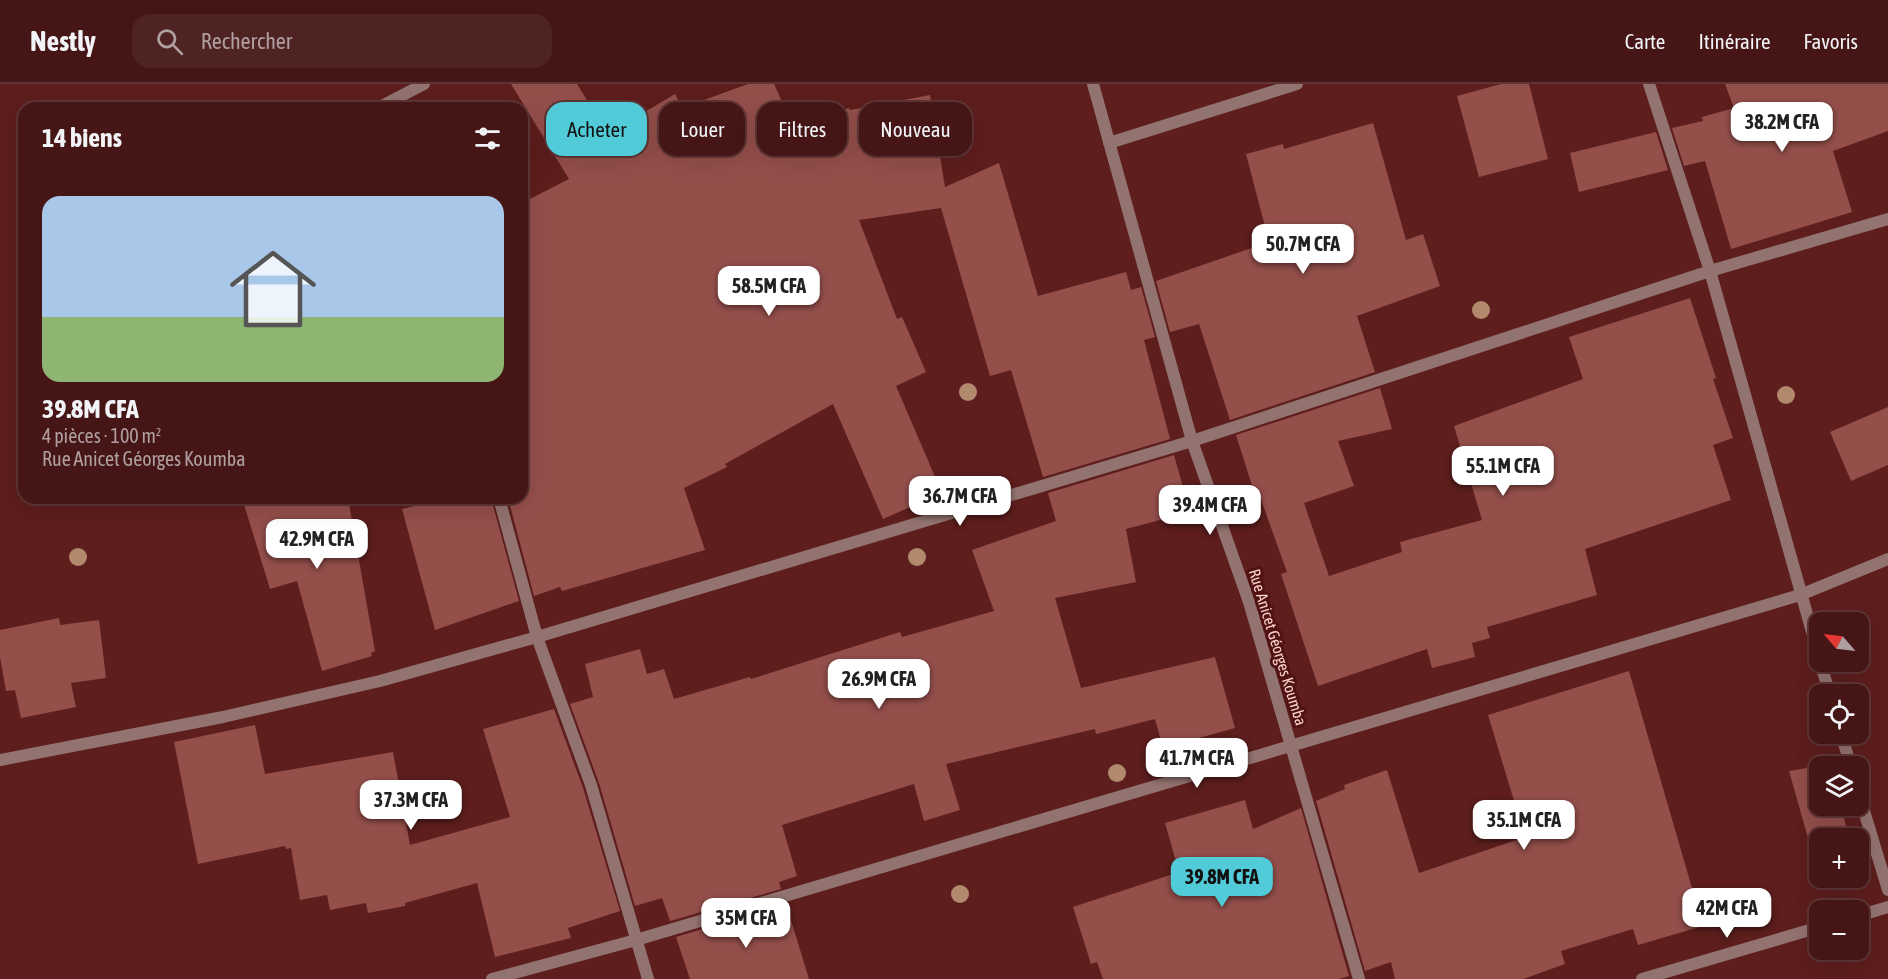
<!DOCTYPE html>
<html lang="fr">
<head>
<meta charset="utf-8">
<style>
  body { margin:0; font-family:"Asap Condensed",sans-serif; background:#502323; color:#f1f3f6; height:100vh; display:flex; flex-direction:column; font-size:22px; white-space:nowrap }
  * { box-sizing:border-box; margin:0 }
  p { font-size:20px; color:#b09fa1 }
  .icon { flex:none; width:33px; height:33px; fill:none; stroke:currentColor; stroke-width:2; stroke-linecap:round; stroke-linejoin:round }
  .map { position:relative; flex:1; overflow:hidden }
  .drawer { position:absolute; left:18px; top:18px; width:510px; height:402px; display:flex; flex-direction:column; background:#461616; border-radius:18px; box-shadow:0 6px 24px #0002,0 0 0 2px #5e3535 }
  .drawer>* { flex:none }
  .banner { position:absolute; left:546px; top:18px; width:570px; height:54px; display:flex; gap:12px }
  .needle { width:39px; rotate:298deg }
  .tools { position:absolute; left:1809px; top:528px; display:grid; gap:12px }
  .tools a { display:grid; place-items:center; width:60px; height:60px; border-radius:12px; background:#461616; box-shadow:0 6px 24px #0002,0 0 0 2px #5e3535; font-size:30px }
  .price { position:absolute; translate:-50% -51px; padding:0 14px; border-radius:12px; background:#fff; color:#222; font-size:20px; line-height:39px; filter:drop-shadow(0 2px 3px #0008) }
  .price::after { content:''; position:absolute; left:50%; top:36px; width:18px; height:14px; margin-left:-9px; background:inherit; clip-path:polygon(0 0,100% 0,50% 100%) }
  .price.active { background:#52cbd8; color:#111 }
  ul { padding:0; list-style:none }
  li { display:grid; align-content:center; gap:12px; height:318px; padding:0 24px }
  li span { display:grid; place-items:center; height:186px; border-radius:18px; color:#555 }
  li>.icon { margin-inline-start:auto }
  span .icon { width:108px; height:108px; fill:#fffc; stroke-width:1 }
  li b { font-size:26px }
  h2 { display:flex; justify-content:space-between; align-items:center; height:72px; padding:0 24px; font-size:26px }
  .pill { padding:0 21px; border-radius:18px; background:#461616; box-shadow:0 6px 24px #0002,0 0 0 2px #5e3535; font-size:21px; line-height:54px }
  .pill.active { background:#52cbd8; color:#111 }
  header { display:flex; align-items:center; gap:36px; box-sizing:border-box; height:84px; padding:0 30px; background:#461616; border-bottom:2px solid #5e3535 }
  header strong { font-size:28px }
  nav { display:flex; gap:33px; margin-inline-start:auto; font-size:21px }
  .search { width:420px; height:54px; background:#502323; display:flex; align-items:center; gap:15px; box-sizing:border-box; padding:0 21px; border-radius:18px; color:#b09fa1; font-size:22px }
  .map>svg:first-child { display:block }
  .building { fill:#944f4b }
  .lines { fill:none; stroke-linecap:round; stroke-linejoin:round }
  .street { stroke:#937370; stroke-width:12 }
  .tree { fill:#b3896d }
  .labels { text-anchor:middle; stroke-width:6; stroke-linejoin:round; paint-order:stroke }
  .street-label { font-size:16px; fill:#fad1cd; stroke:#511213 }
</style>
</head>
<body>
<header>
<strong>Nestly</strong>
<div class="search"><svg class="icon" aria-label="search" viewBox="0 0 24 24"><circle cx="10" cy="10" r="6"/><path d="M15 15l6 6"/></svg>Rechercher</div>
<nav><a>Carte</a><a>Itinéraire</a><a>Favoris</a></nav>
</header>
<div class="map">
<svg width="1888" height="895" viewBox="0 0 1888 895">
  <rect width="100%" height="100%" fill="#5d1e1d"/>
  <path class="building" d="M 511,0 L 577,0 L 608,50 L 675,10 L 682,24 L 748,0 L 774,0 L 791,38 L 849,24 L 850,26 L 930,11 L 945,103 L 999,79 L 1038,212 L 1126,188 L 1131,206 L 1141,203 L 1155,253 L 1144,256 L 1170,355 L 1043,393 L 1011,286 L 990,292 L 941,124 L 859,136 L 897,235 L 902,233 L 926,288 L 896,302 L 942,409 L 883,435 L 833,320 L 725,380 L 727,383 L 684,404 L 705,466 L 562,507 L 560,503 L 534,512 L 508,414 L 522,414 L 522,119 L 569,95 Z
    M 1501,0 L 1529,0 L 1548,75 L 1479,93 L 1457,12 Z
    M 1725,0 L 1888,0 L 1888,47 L 1833,67 L 1852,128 L 1731,165 L 1705,77 L 1684,82 L 1672,44 L 1703,37 L 1702,33 L 1734,24 Z
    M 1373,39 L 1406,156 L 1423,150 L 1440,202 L 1357,232 L 1375,288 L 1230,336 L 1199,240 L 1170,248 L 1156,197 L 1269,158 L 1246,70 L 1283,60 L 1284,65 Z
    M 1656,48 L 1668,86 L 1579,108 L 1570,69 Z
    M 1690,214 L 1716,294 L 1713,295 L 1733,354 L 1713,361 L 1731,416 L 1585,465 L 1597,511 L 1487,543 L 1490,554 L 1472,559 L 1475,573 L 1432,584 L 1427,565 L 1318,602 L 1281,490 L 1287,488 L 1259,410 L 1255,411 L 1236,351 L 1380,304 L 1392,345 L 1338,357 L 1354,402 L 1304,419 L 1329,492 L 1402,468 L 1400,458 L 1482,436 L 1454,342 L 1583,295 L 1569,253 Z
    M 1888,323 L 1888,381 L 1851,397 L 1830,348 Z
    M 1174,371 L 1190,428 L 1126,445 L 1136,498 L 1055,514 L 1081,604 L 1215,573 L 1235,644 L 1163,664 L 1155,635 L 1096,650 L 1095,645 L 946,680 L 960,726 L 924,737 L 914,700 L 782,741 L 797,792 L 779,798 L 781,805 L 670,837 L 662,814 L 635,822 L 599,699 L 570,620 L 593,613 L 585,580 L 640,565 L 647,590 L 664,585 L 674,615 L 750,593 L 751,595 L 900,548 L 902,553 L 994,527 L 972,466 L 1056,437 L 1048,409 Z
    M 242,414 L 348,414 L 375,567 L 371,569 L 372,572 L 322,587 L 297,497 L 270,505 Z
    M 449,414 L 491,414 L 519,517 L 435,546 L 402,425 Z
    M 59,534 L 60,541 L 99,536 L 106,594 L 71,599 L 76,623 L 21,634 L 15,606 L 6,607 L 0,573 L 0,546 Z
    M 1629,587 L 1703,842 L 1638,861 L 1633,845 L 1561,867 L 1565,880 L 1523,895 L 1395,895 L 1391,878 L 1365,887 L 1316,717 L 1345,705 L 1344,701 L 1387,686 L 1419,789 L 1525,753 L 1488,631 Z
    M 554,625 L 583,704 L 620,827 L 568,844 L 571,854 L 495,873 L 477,799 L 405,819 L 405,822 L 368,829 L 366,819 L 330,826 L 327,811 L 300,816 L 291,764 L 286,765 L 285,762 L 198,780 L 174,658 L 255,641 L 265,690 L 393,668 L 410,761 L 510,733 L 483,645 Z
    M 1831,680 L 1831,682 L 1820,682 L 1820,722 L 1841,722 L 1849,754 L 1808,754 L 1789,687 Z
    M 1245,716 L 1253,745 L 1301,724 L 1349,892 L 1339,895 L 1103,895 L 1097,878 L 1091,880 L 1073,823 L 1179,788 L 1165,739 Z
    M 786,820 L 809,895 L 690,895 L 676,853 Z"/>
  <g class="lines">
    <path class="street" d="M 1093,0 L 1192,357 L 1249,518 L 1359,895
      M 1649,0 L 1710,187 L 1820,576
      M 378,24 L 424,0
      M 1109,59 L 1297,0
      M 499,414 L 537,553 L 591,701 L 648,895
      M 1820,578 L 1830,610
      M 1841,650 L 1851,682
      M 0,676 L 223,633 L 380,597 L 537,553 L 1192,357 L 1710,187 L 1888,135
      M 1858,707 L 1888,806
      M 1858,832 L 1888,823
      M 492,895 L 636,856 L 1800,511 L 1888,475
      M 1642,895 L 1820,843"/>
  </g>
  <g class="tree">
    <circle cx="1481" cy="226" r="9"/>
    <circle cx="968" cy="308" r="9"/>
    <circle cx="1786" cy="311" r="9"/>
    <circle cx="78" cy="473" r="9"/>
    <circle cx="917" cy="473" r="9"/>
    <circle cx="1117" cy="689" r="9"/>
    <circle cx="960" cy="810" r="9"/>
  </g>
  <g class="labels">
    <g class="street-label">
      <text transform="translate(1278 563) rotate(73)" y="6">Rue Anicet Géorges Koumba</text>
    </g>
  </g>
</svg>
<div class="tools">
<a><svg class="needle" viewBox="-14 -14 28 28"><path d="M0-13l5 13h-10z" fill="#e53935"/><path d="M0 13l5-13h-10z" fill="#b09fa1"/></svg></a>
<a><svg class="icon" aria-label="locate" viewBox="0 0 24 24"><circle cx="12" cy="12" r="6"/><path d="M12 2v4M12 18v4M2 12h4M18 12h4"/></svg></a>
<a><svg class="icon" aria-label="layers" viewBox="0 0 24 24"><path d="M12 4l9 5-9 5-9-5zM3 14l9 5 9-5"/></svg></a>
<a>+</a>
<a>−</a>
</div>
<b class="price" style="left:1782px;top:69px">38.2M CFA</b>
<b class="price" style="left:1303px;top:191px">50.7M CFA</b>
<b class="price" style="left:769px;top:233px">58.5M CFA</b>
<b class="price" style="left:1503px;top:413px">55.1M CFA</b>
<b class="price" style="left:960px;top:443px">36.7M CFA</b>
<b class="price" style="left:1210px;top:452px">39.4M CFA</b>
<b class="price" style="left:317px;top:486px">42.9M CFA</b>
<b class="price" style="left:879px;top:626px">26.9M CFA</b>
<b class="price" style="left:1197px;top:705px">41.7M CFA</b>
<b class="price" style="left:411px;top:747px">37.3M CFA</b>
<b class="price" style="left:1524px;top:767px">35.1M CFA</b>
<b class="price active" style="left:1222px;top:824px">39.8M CFA</b>
<b class="price" style="left:1727px;top:855px">42M CFA</b>
<b class="price" style="left:746px;top:865px">35M CFA</b>
<div class="banner">
<a class="pill active">Acheter</a>
<a class="pill">Louer</a>
<a class="pill">Filtres</a>
<a class="pill">Nouveau</a>
</div>
<section class="drawer">
<h2>14 biens<svg class="icon" aria-label="filters" viewBox="0 0 24 24"><path d="M4 7h16M4 17h16"/><circle cx="9" cy="7" r="2"/><circle cx="15" cy="17" r="2"/></svg></h2>
<ul>
<li><span style="background:linear-gradient(#a9c7e8 65%,#8fb573 0)"><svg class="icon" aria-label="home" viewBox="0 0 24 24"><path d="M3 11l9-7 9 7M6 9v11h12V9"/></svg></span><div><b>39.8M CFA</b><p>4 pièces · 100 m²</p><p>Rue Anicet Géorges Koumba</p></div></li>
</ul>
</section>
</div>
</body>
</html>
